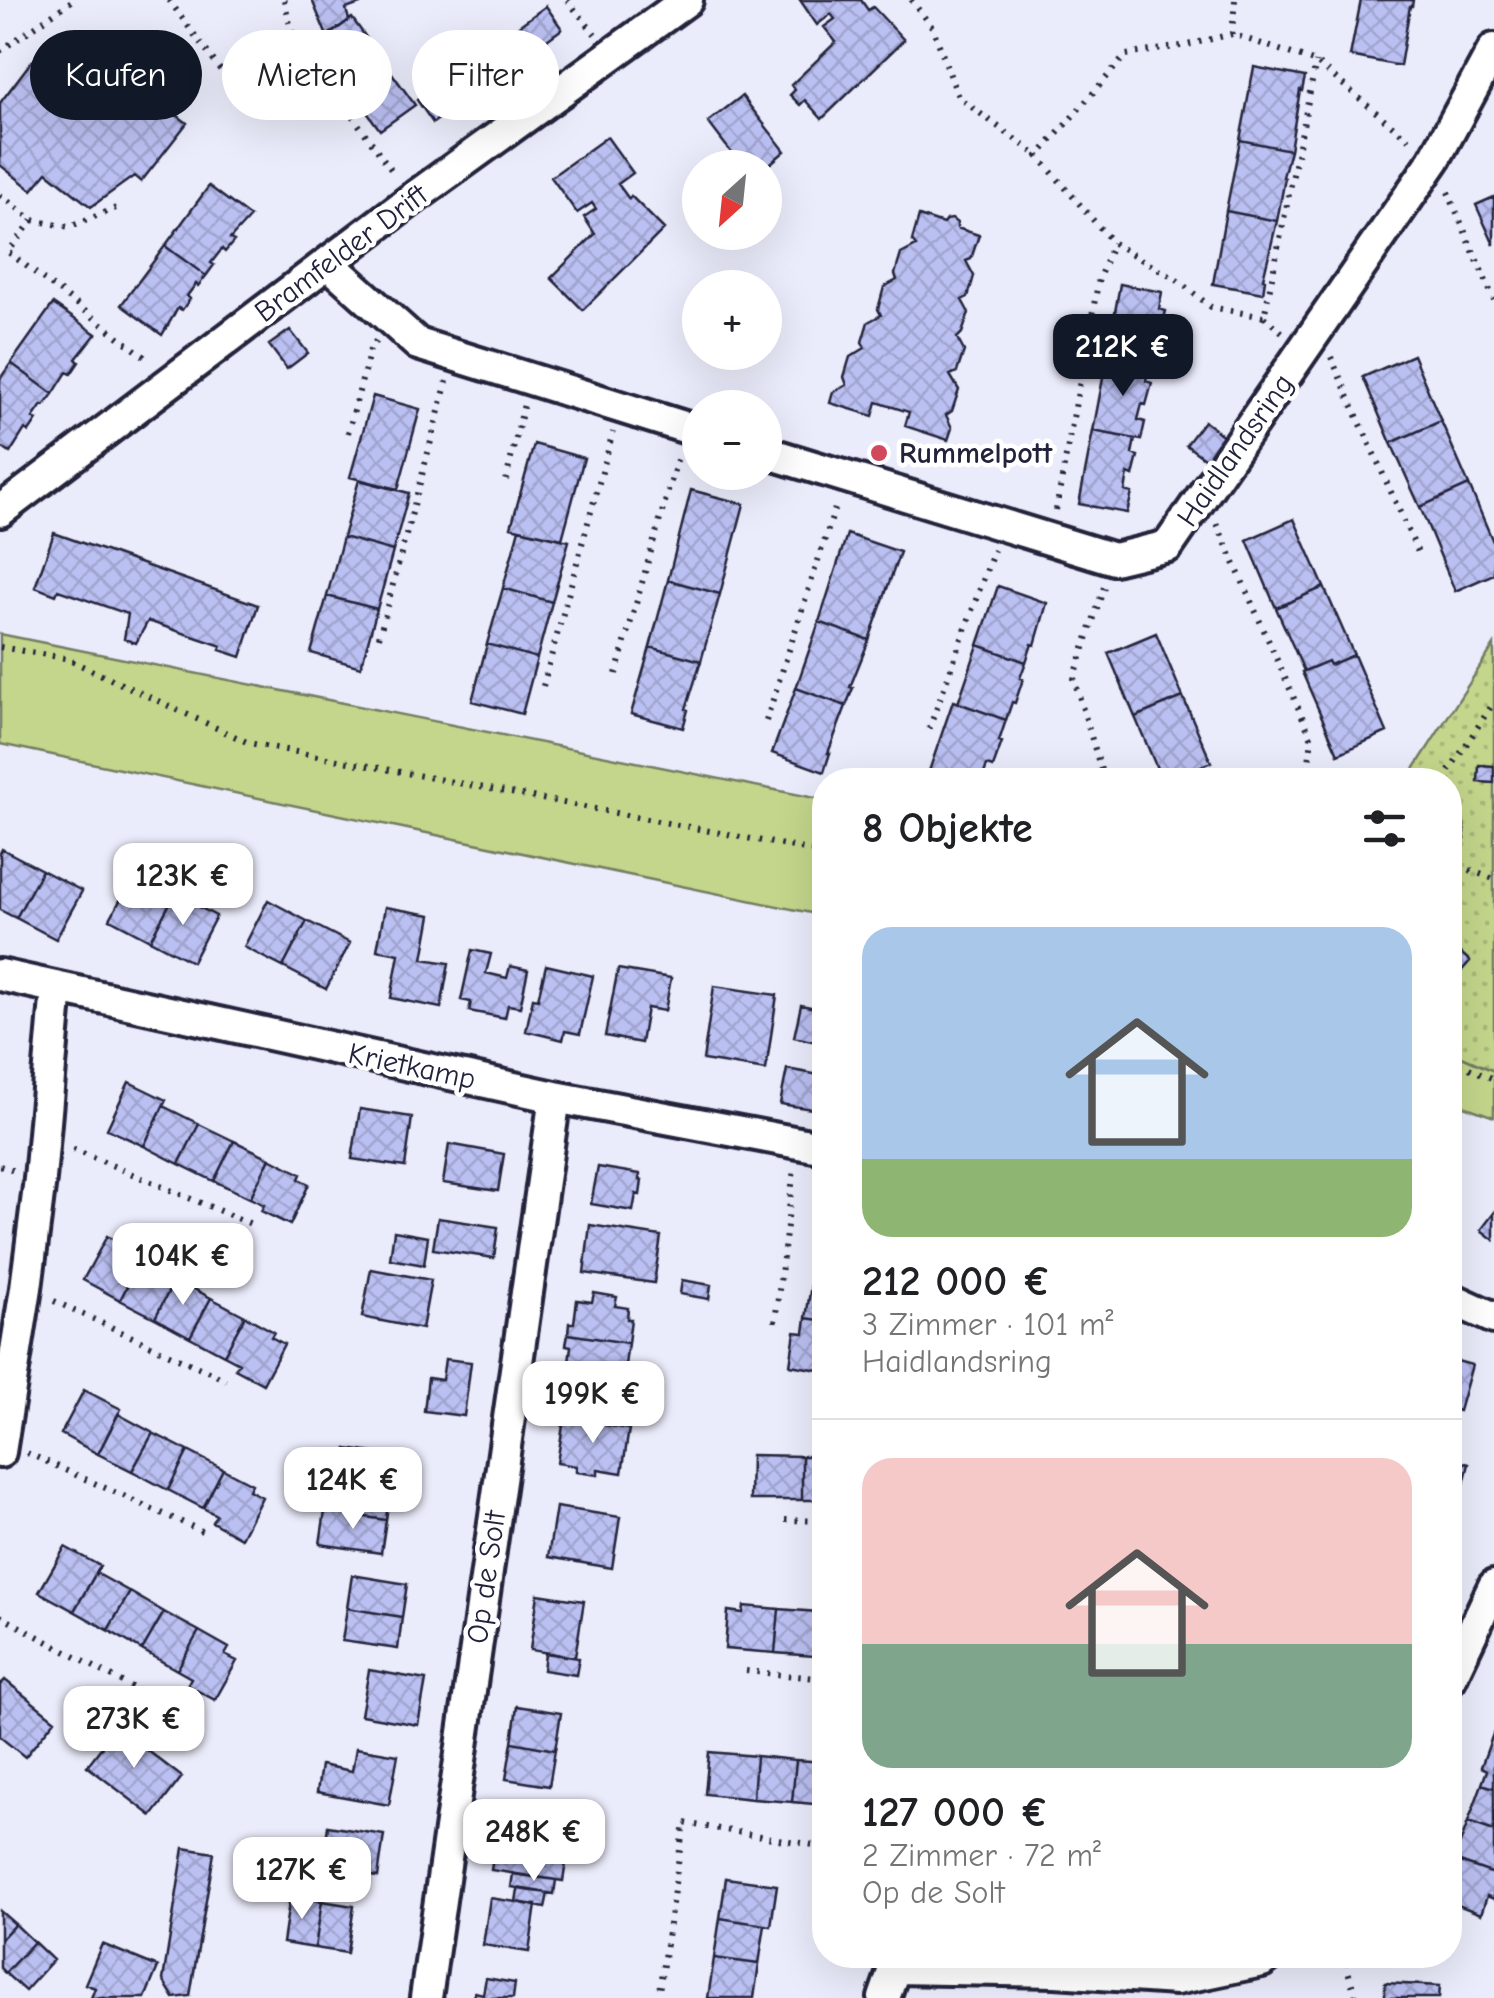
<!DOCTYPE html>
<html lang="de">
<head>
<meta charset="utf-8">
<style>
  body { margin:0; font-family:"Comic Neue",sans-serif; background:#f2f2f2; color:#202124; height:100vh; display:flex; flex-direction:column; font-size:38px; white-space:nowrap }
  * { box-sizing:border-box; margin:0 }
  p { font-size:32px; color:#757577 }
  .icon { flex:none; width:55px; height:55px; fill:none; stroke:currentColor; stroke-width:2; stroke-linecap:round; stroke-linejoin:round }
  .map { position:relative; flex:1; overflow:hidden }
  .details { position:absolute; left:812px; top:768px; width:650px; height:1200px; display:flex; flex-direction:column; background:#fff; border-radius:40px; box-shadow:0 10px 40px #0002 }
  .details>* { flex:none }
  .guide { position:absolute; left:30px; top:30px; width:632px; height:90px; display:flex; gap:20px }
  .needle { width:65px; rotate:207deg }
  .tools { position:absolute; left:682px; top:150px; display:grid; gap:20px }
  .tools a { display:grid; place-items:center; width:100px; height:100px; border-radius:50%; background:#fff; box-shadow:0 10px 40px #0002; font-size:50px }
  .price { position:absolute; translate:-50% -85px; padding:0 22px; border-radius:20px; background:#fff; color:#222; font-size:32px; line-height:65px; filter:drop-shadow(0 2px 5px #0008) }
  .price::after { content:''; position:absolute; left:50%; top:60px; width:30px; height:22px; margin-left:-15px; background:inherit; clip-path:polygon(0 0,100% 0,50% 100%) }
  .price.active { background:#111827; color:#fff }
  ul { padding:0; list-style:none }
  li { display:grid; align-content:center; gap:20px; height:530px; padding:0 50px }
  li+li { border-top:2px solid #e0e0e0 }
  li span { display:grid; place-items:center; height:310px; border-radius:30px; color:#555 }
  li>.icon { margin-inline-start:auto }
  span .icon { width:180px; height:180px; fill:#fffc; stroke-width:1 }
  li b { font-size:42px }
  h2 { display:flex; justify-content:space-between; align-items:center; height:120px; padding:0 50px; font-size:42px }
  .pill { padding:0 35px; border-radius:45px; background:#fff; box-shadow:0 10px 40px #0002; font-size:35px; line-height:90px }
  .pill.active { background:#111827; color:#fff }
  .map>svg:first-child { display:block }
  .grass { fill:url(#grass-dots); stroke:#737c63; stroke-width:2.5 }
  .park { fill:#c4d68b; stroke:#737c63; stroke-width:2.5 }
  .building { fill:url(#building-cross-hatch); stroke:#22223b; stroke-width:2.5 }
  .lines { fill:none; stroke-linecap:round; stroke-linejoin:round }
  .street-casing { stroke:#22223b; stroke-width:38 }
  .path { stroke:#22223b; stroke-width:6; stroke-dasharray:2.5 8; stroke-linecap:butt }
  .street { stroke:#fff; stroke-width:30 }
  .poi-dot { fill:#d1495b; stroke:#fff; stroke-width:4 }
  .labels { text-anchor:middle; stroke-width:9; stroke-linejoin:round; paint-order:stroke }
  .street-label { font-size:30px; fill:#22223b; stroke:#fff }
  .poi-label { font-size:30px; font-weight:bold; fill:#22223b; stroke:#fff; text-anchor:start }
</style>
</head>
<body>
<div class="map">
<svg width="1494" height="1998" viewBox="0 0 1494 1998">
  <defs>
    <pattern id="grass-dots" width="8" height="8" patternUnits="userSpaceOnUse" patternTransform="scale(2.5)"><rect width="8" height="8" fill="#c4d68b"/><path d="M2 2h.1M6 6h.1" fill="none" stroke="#a8b779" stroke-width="1.8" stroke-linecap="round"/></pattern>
    <pattern id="building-cross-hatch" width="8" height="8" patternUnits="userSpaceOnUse" patternTransform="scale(2.5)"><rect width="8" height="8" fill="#bbc0f2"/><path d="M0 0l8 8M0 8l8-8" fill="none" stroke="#a0a5d0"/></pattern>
  </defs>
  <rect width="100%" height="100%" fill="#ebecfb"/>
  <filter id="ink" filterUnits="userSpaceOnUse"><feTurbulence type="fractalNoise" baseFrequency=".01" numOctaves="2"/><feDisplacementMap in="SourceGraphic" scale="20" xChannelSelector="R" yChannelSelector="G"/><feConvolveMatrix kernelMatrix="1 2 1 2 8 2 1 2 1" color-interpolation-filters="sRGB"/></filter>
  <g filter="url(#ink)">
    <path class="grass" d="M 1494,645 L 1494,1071 L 1450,1052 L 1450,780 L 1407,780 Z"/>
    <path class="park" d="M 0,634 L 825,800 L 825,916 L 0,744 Z
      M 1450,1052 L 1494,1071 L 1494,1117 L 1450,1101 Z"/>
    <path class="building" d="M 312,0 L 358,0 L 360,4 L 346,9 L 349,20 L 327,36 Z
      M 800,0 L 861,0 L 868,10 L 873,7 L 904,40 L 822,119 L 805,100 L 800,105 L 790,95 L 795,90 L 791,85 L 836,42 L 824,27 L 835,19 L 831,14 L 817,25 Z
      M 1361,0 L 1413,0 L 1412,6 L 1410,6 L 1400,66 L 1350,56 Z
      M 546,6 L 562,29 L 433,123 L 417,100 Z
      M 352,18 L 415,105 L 380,130 L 317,44 Z
      M 74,34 L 187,123 L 141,182 L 134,176 L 91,207 L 47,172 L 32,190 L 0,165 L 0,103 L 31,62 Z
      M 1254,67 L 1305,77 L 1302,91 L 1300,90 L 1290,150 L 1240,140 Z
      M 742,96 L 785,151 L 765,168 L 743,168 L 708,122 Z
      M 607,137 L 633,173 L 618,184 L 629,199 L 631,196 L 664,229 L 583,310 L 551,278 L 595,234 L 584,217 L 596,209 L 592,203 L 577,213 L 551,177 Z
      M 1240,140 L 1290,150 L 1283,177 L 1285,178 L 1277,221 L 1226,211 Z
      M 209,186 L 250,217 L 230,239 L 234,241 L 225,252 L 222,249 L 211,263 L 214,265 L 206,276 L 165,246 Z
      M 1494,197 L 1494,245 L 1476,205 Z
      M 1226,211 L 1277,221 L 1263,279 L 1265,280 L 1263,293 L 1213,284 Z
      M 919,216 L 943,224 L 946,220 L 952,219 L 957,223 L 957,228 L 979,235 L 971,259 L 966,261 L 974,276 L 968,297 L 962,300 L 969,313 L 962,333 L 957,338 L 964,351 L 957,372 L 950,375 L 959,390 L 952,411 L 946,415 L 952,428 L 948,440 L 905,426 L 909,412 L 877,402 L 873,416 L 830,403 L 833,392 L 847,385 L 844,377 L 850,357 L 865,348 L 862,342 L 868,322 L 881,315 L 878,309 L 884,287 L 897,280 L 895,274 L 901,254 L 916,246 L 912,241 Z
      M 165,246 L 206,276 L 198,286 L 196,284 L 187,296 L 190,299 L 182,310 L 178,308 L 162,335 L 121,305 Z
      M 1120,284 L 1162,292 L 1159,309 L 1166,311 L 1161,329 L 1155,329 L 1152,344 L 1159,348 L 1153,365 L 1107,357 Z
      M 53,304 L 96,334 L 76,359 L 79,362 L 71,374 L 67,372 L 53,394 L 11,363 Z
      M 290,330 L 308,353 L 287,369 L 269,345 Z
      M 1413,355 L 1441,421 L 1391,443 L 1363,377 Z
      M 1107,357 L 1149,365 L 1146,381 L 1152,383 L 1146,405 L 1142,404 L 1138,420 L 1145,422 L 1141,440 L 1093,431 Z
      M 11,363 L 53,394 L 44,406 L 42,405 L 33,418 L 37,420 L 29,432 L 25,429 L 10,453 L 0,446 L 0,379 Z
      M 373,396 L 420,409 L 398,489 L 350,477 Z
      M 1204,421 L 1225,437 L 1208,461 L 1186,445 Z
      M 1441,421 L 1469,485 L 1420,507 L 1391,443 Z
      M 1093,431 L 1135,439 L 1132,454 L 1138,456 L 1133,476 L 1128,474 L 1125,491 L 1132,493 L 1127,513 L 1079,504 Z
      M 534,444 L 584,458 L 562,539 L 511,527 Z
      M 359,480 L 409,493 L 393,551 L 343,537 Z
      M 1469,485 L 1494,544 L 1494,574 L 1455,591 L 1420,507 Z
      M 691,490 L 744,504 L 720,594 L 668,580 Z
      M 1294,519 L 1324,587 L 1276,608 L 1247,540 Z
      M 519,529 L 569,541 L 552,602 L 503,588 Z
      M 54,533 L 258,605 L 241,657 L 220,650 L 222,646 L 148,621 L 136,643 L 124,639 L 128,614 L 58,590 L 56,595 L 35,587 Z
      M 847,534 L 900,552 L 869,640 L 819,622 Z
      M 343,537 L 393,551 L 377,609 L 327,596 Z
      M 668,580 L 720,594 L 701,661 L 650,647 Z
      M 998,586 L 1047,603 L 1035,645 L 1032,644 L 1026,662 L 978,645 Z
      M 1324,587 L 1354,655 L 1330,665 L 1328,661 L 1304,671 L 1276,608 Z
      M 503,588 L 552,602 L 537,658 L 487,644 Z
      M 327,596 L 377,609 L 361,667 L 311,653 Z
      M 819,622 L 869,640 L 850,687 L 853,688 L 846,706 L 796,688 Z
      M 1156,633 L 1183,697 L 1135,717 L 1108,653 Z
      M 487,644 L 537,658 L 522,714 L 472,701 Z
      M 978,645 L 1026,662 L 1020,678 L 1023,679 L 1015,703 L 1012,702 L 1006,720 L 958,703 Z
      M 650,647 L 701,661 L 686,709 L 688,710 L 683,728 L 631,714 Z
      M 1354,655 L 1387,732 L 1338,754 L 1302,672 L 1328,661 L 1330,665 Z
      M 796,688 L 846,706 L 828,753 L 830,753 L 824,772 L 772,753 Z
      M 1183,697 L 1211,762 L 1167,780 L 1162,780 L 1135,717 Z
      M 953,701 L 1006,720 L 999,741 L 1002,742 L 993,767 L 987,765 L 982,780 L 926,780 Z
      M 1479,765 L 1494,766 L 1494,783 L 1478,782 Z
      M 1463,818 L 1465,839 L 1450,840 L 1450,819 Z
      M 2,849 L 42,870 L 16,918 L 0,910 L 0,853 Z
      M 42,870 L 82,891 L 56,939 L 16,918 Z
      M 135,873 L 175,894 L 150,940 L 110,919 Z
      M 175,894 L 216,916 L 192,962 L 150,940 Z
      M 268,900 L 307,921 L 283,967 L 244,947 Z
      M 385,907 L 431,915 L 423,959 L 449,963 L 441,1008 L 391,998 L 399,954 L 377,950 Z
      M 307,921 L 350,943 L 326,989 L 283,967 Z
      M 1452,945 L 1470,961 L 1457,976 L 1450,970 Z
      M 472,950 L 491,954 L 486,973 L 507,978 L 510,966 L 528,970 L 520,1007 L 508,1005 L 505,1018 L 469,1011 L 471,1002 L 461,1000 Z
      M 546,965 L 593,976 L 580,1034 L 565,1031 L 563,1040 L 526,1031 L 533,998 L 538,999 Z
      M 618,969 L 671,978 L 665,1011 L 647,1008 L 641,1043 L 605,1036 Z
      M 714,986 L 777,995 L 766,1070 L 703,1060 Z
      M 801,1005 L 825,1010 L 825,1044 L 794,1037 Z
      M 787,1069 L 825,1076 L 825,1111 L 780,1104 Z
      M 129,1082 L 166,1100 L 144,1146 L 107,1129 Z
      M 163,1106 L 199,1124 L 179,1164 L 144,1146 Z
      M 360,1109 L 412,1117 L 405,1167 L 352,1159 Z
      M 199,1124 L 234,1141 L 214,1181 L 179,1164 Z
      M 234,1141 L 270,1158 L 250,1198 L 214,1181 Z
      M 449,1144 L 504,1154 L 498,1191 L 443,1183 Z
      M 270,1158 L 301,1174 L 299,1179 L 309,1184 L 290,1225 L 261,1211 L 264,1205 L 250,1198 Z
      M 598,1167 L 640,1174 L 639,1180 L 642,1180 L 640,1195 L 636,1194 L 633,1211 L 591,1204 Z
      M 818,1196 L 825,1197 L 825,1239 L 812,1237 Z
      M 1494,1213 L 1494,1240 L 1481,1230 Z
      M 438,1218 L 498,1227 L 494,1258 L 433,1249 Z
      M 590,1225 L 661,1236 L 654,1283 L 584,1273 Z
      M 394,1231 L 428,1237 L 424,1265 L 390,1259 Z
      M 107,1236 L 143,1256 L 120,1300 L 83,1280 Z
      M 818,1238 L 825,1239 L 825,1280 L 812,1278 Z
      M 140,1261 L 175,1279 L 155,1318 L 120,1300 Z
      M 371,1269 L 431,1280 L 422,1329 L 362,1317 Z
      M 812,1278 L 825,1280 L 825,1321 L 806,1318 Z
      M 175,1279 L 211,1298 L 190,1337 L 155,1318 Z
      M 682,1280 L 711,1285 L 709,1299 L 680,1294 Z
      M 594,1293 L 617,1297 L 615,1306 L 628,1308 L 627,1319 L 631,1319 L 628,1343 L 568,1334 L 569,1323 L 574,1323 L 577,1300 L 592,1302 Z
      M 211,1298 L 245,1316 L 224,1355 L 190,1337 Z
      M 245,1316 L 274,1332 L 271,1337 L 284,1344 L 263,1384 L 235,1369 L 239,1363 L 224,1355 Z
      M 806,1318 L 825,1321 L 825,1371 L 790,1365 L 795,1332 L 804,1333 Z
      M 568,1334 L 628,1343 L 625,1365 L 620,1365 L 618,1376 L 568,1369 L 571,1346 L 566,1345 Z
      M 445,1359 L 471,1362 L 464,1416 L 424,1411 L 428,1378 L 442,1380 Z
      M 1450,1359 L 1472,1365 L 1459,1411 L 1450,1409 Z
      M 555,1367 L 586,1372 L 584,1386 L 552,1382 Z
      M 84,1390 L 121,1409 L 98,1454 L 61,1434 Z
      M 118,1414 L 153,1433 L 132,1471 L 98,1454 Z
      M 584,1416 L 606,1419 L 605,1425 L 629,1429 L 622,1473 L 598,1469 L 598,1475 L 576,1472 L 576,1466 L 557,1463 L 564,1419 L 583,1422 Z
      M 153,1433 L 188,1451 L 168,1490 L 132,1471 Z
      M 347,1449 L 406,1458 L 402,1490 L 343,1481 Z
      M 188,1451 L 223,1469 L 203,1508 L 168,1490 Z
      M 751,1455 L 802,1456 L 802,1500 L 750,1500 Z
      M 802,1456 L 825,1456 L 825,1500 L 802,1500 Z
      M 1450,1459 L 1469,1464 L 1457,1511 L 1450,1509 Z
      M 223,1469 L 252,1484 L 249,1490 L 262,1497 L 241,1538 L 212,1522 L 216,1515 L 203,1508 Z
      M 330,1479 L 390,1488 L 386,1520 L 325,1511 Z
      M 556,1507 L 620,1517 L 612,1568 L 548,1557 Z
      M 325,1511 L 386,1520 L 381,1553 L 320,1544 Z
      M 65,1547 L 100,1566 L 74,1611 L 39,1592 Z
      M 96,1573 L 130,1592 L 108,1630 L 74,1611 Z
      M 352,1575 L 407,1584 L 402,1617 L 347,1608 Z
      M 130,1592 L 164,1612 L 142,1650 L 108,1630 Z
      M 538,1594 L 584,1601 L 575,1657 L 530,1650 Z
      M 744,1606 L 779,1609 L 775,1653 L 725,1649 L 728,1611 L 743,1613 Z
      M 347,1608 L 402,1617 L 398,1649 L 342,1641 Z
      M 779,1609 L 818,1612 L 814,1656 L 775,1653 Z
      M 164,1612 L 199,1631 L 177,1670 L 142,1650 Z
      M 818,1612 L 825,1613 L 825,1657 L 814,1656 Z
      M 199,1631 L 229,1648 L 225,1655 L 237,1661 L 215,1700 L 187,1685 L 191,1678 L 177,1670 Z
      M 545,1653 L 579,1658 L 576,1675 L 543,1670 Z
      M 369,1670 L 426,1680 L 418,1725 L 361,1715 Z
      M 5,1680 L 55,1720 L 25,1757 L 0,1737 L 0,1685 Z
      M 517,1706 L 561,1713 L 555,1750 L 512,1742 Z
      M 117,1727 L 182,1777 L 152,1816 L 87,1766 Z
      M 1493,1734 L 1494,1735 L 1494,1788 L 1482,1784 L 1487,1770 L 1481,1767 Z
      M 512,1742 L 555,1750 L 549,1786 L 506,1779 Z
      M 356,1748 L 398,1755 L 389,1805 L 317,1792 L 321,1765 L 352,1771 Z
      M 709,1752 L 756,1756 L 753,1799 L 705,1794 Z
      M 756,1756 L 796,1760 L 792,1802 L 753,1799 Z
      M 796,1760 L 825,1762 L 825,1805 L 792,1802 Z
      M 1482,1784 L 1494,1788 L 1494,1831 L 1468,1822 Z
      M 1468,1822 L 1494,1831 L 1494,1874 L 1454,1860 Z
      M 328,1826 L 384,1835 L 378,1877 L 322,1869 Z
      M 497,1832 L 569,1843 L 563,1881 L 491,1870 Z
      M 184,1848 L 214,1853 L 190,1996 L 174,1998 L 163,1980 Z
      M 1454,1860 L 1494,1874 L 1494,1899 L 1487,1896 L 1481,1914 L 1450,1902 L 1450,1870 Z
      M 306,1866 L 344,1872 L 341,1888 L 304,1882 Z
      M 513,1874 L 556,1880 L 554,1894 L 511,1887 Z
      M 726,1878 L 777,1885 L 771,1926 L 720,1918 Z
      M 518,1889 L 548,1893 L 545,1908 L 516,1902 Z
      M 290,1896 L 322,1901 L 315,1948 L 283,1943 Z
      M 490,1898 L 536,1905 L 529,1952 L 483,1945 Z
      M 322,1901 L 354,1906 L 347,1953 L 315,1948 Z
      M 0,1911 L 15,1924 L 0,1940 Z
      M 720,1918 L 765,1925 L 759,1964 L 714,1958 Z
      M 15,1924 L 34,1942 L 5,1973 L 0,1968 L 0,1940 Z
      M 34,1942 L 53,1960 L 25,1991 L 5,1973 Z
      M 102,1944 L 158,1967 L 145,1998 L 91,1998 L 95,1988 L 85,1984 Z
      M 714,1958 L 759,1964 L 754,1998 L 708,1998 Z
      M 486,1978 L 515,1983 L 513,1998 L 474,1998 L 475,1992 L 483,1994 Z
      M 1385,1983 L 1440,1986 L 1439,1998 L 1385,1998 Z"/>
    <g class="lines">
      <defs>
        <path id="street" d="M 328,263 L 418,344 L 700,432
          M 765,452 L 1114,559 L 1168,546 L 1434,160 L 1494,49
          M 0,511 L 412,199 L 687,0
          M 0,975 L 555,1097 L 825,1148
          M 1450,1298 L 1494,1318
          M 0,1452 L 26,1288 L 40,1179 L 57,988
          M 1450,1679 L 1494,1586
          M 896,1968 L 1055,1971 L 1176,1979 L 1262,1961 L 1270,1955
          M 426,1998 L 555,1097
          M 884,1998 L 899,1955"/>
      </defs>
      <use href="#street" class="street-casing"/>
      <path class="path" d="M 169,0 L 227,79
        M 284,0 L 292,32 L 395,175
        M 567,0 L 595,34
        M 911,0 L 933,28 L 958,97 L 1038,156
        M 1235,0 L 1232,34 L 1316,62 L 1413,143
        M 1232,34 L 1187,45 L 1126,55 L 1038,156 L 1113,243 L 1177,280 L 1211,307 L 1264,317 L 1316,62
        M 0,51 L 73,0
        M 1448,192 L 1494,300
        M 0,195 L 33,220 L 69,227 L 121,206
        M 33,220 L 8,252 L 149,360
        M 1264,317 L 1282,332
        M 1331,357 L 1419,555
        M 348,433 L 371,346 L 376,341
        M 506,480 L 524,404
        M 1056,510 L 1099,278 L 1113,243
        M 1217,524 L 1312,739 L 1308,769 L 1299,780
        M 379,637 L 447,381
        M 0,647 L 65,658 L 249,743 L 825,853
        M 616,674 L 679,453
        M 543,686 L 613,432
        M 766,721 L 837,502
        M 929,729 L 994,550
        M 1104,780 L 1074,679 L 1105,584
        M 1443,780 L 1494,702
        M 1450,863 L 1494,879
        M 1450,1060 L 1494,1079
        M 73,1149 L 251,1224
        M 0,1166 L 15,1171
        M 54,1301 L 226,1380
        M 775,1322 L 794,1169
        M 27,1453 L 204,1532
        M 785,1520 L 825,1521
        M 0,1616 L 172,1709
        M 746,1671 L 825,1679
        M 1339,1955 L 1346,1964 L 1356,1998
        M 658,1998 L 684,1823 L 825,1847"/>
      <use href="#street" class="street"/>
    </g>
  </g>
  <circle class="poi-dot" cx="879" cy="453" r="10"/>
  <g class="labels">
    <g class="street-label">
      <text transform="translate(341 253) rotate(-37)" y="10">Bramfelder Drift</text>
      <text transform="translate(1235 450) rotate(-55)" y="10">Haidlandsring</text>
      <text transform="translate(412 1066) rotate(12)" y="10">Krietkamp</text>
      <text transform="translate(486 1577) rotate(-82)" y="10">Op de Solt</text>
    </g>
    <g class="poi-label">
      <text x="899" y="463">Rummelpott</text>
    </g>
  </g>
</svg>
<div class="tools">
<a><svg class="needle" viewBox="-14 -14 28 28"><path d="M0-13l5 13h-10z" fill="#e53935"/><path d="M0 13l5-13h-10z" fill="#757577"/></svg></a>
<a>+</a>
<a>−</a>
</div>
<b class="price active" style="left:1123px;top:399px">212K €</b>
<b class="price" style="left:183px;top:928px">123K €</b>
<b class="price" style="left:183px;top:1308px">104K €</b>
<b class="price" style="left:593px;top:1446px">199K €</b>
<b class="price" style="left:353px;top:1532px">124K €</b>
<b class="price" style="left:134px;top:1771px">273K €</b>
<b class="price" style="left:534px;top:1884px">248K €</b>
<b class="price" style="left:302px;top:1922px">127K €</b>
<div class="guide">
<a class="pill active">Kaufen</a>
<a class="pill">Mieten</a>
<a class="pill">Filter</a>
</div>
<section class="details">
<h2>8 Objekte<svg class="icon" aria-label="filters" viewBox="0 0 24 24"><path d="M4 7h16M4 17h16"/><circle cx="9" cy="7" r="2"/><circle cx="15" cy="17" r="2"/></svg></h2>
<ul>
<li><span style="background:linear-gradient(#a9c7e8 75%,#8fb573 0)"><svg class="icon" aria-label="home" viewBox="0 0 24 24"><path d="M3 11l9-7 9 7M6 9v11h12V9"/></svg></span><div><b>212 000 €</b><p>3 Zimmer · 101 m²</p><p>Haidlandsring</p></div></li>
<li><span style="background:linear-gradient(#f6c9c9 60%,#7fa58c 0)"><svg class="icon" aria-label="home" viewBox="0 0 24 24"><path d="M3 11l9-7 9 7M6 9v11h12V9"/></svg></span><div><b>127 000 €</b><p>2 Zimmer · 72 m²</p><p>Op de Solt</p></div></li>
</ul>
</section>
</div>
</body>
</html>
